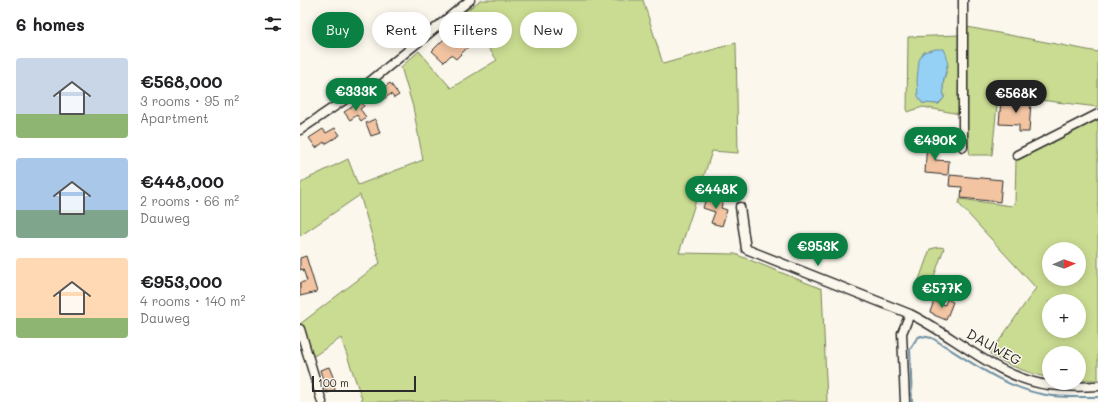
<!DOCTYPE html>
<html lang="en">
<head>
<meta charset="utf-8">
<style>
  body { margin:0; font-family:Mali,sans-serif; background:#f2f2f2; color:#202124; height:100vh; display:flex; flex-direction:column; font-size:15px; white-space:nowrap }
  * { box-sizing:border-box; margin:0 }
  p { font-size:13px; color:#757577 }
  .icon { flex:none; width:22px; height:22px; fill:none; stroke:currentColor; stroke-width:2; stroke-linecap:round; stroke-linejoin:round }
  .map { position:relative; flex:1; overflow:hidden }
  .drawer { display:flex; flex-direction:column; background:#fff; width:300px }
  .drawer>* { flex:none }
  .hud { position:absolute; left:12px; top:12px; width:380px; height:36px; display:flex; gap:8px }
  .needle { width:26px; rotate:88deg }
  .tools { position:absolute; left:742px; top:242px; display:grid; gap:8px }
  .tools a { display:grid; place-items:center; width:44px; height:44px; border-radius:50%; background:#fff; box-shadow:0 2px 10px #0003; font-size:20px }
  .scale { position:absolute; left:12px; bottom:10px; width:104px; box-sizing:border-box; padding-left:4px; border:2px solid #2b2b2b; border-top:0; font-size:11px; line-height:14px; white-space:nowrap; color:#2b2b2b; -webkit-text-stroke:3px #fbf7ec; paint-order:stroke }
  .price { position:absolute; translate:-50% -34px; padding:0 9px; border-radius:14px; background:#0b8043; color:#fff; font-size:13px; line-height:26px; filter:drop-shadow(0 1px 2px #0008) }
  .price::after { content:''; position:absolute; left:50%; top:24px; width:12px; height:9px; margin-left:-6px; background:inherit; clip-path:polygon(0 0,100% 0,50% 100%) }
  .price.on { background:#222; color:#fff }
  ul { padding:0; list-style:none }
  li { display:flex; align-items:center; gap:12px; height:100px; padding:0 16px }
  li span { display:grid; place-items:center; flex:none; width:112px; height:80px; border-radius:4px; color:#555 }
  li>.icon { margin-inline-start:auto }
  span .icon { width:48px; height:48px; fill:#fffc; stroke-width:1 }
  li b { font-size:17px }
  h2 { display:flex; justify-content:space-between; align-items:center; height:48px; padding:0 16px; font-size:17px }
  .chip { padding:0 14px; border-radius:18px; background:#fff; box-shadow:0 2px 10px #0003; font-size:14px; line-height:36px }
  .chip.on { background:#0b8043; color:#fff }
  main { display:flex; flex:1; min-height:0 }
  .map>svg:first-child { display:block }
  .green { fill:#cadc91; stroke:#7a845e; fill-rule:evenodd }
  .water { fill:#95d0f5; stroke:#6b8ea4 }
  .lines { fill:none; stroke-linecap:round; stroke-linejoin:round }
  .stream { stroke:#6b8ea4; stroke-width:2 }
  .building { fill:#f2c4a2; stroke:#2b2b2b }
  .minor-casing { stroke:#2b2b2b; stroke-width:11 }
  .minor { stroke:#fbf7ec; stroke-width:8 }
  .labels { text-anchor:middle; stroke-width:3; stroke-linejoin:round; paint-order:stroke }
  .street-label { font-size:14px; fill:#2b2b2b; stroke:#fbf7ec }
</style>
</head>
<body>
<main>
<section class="drawer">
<h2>6 homes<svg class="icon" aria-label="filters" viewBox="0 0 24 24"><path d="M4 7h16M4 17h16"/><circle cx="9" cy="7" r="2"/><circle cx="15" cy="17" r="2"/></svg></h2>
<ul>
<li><span style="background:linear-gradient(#c9d6e8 70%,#8fb573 0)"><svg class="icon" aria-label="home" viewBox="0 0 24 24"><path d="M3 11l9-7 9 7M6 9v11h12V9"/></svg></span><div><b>€568,000</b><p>3 rooms · 95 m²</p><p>Apartment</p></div></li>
<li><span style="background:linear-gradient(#a9c7e8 65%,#7fa58c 0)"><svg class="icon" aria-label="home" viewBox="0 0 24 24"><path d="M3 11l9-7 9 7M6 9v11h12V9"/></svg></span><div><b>€448,000</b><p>2 rooms · 66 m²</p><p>Dauweg</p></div></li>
<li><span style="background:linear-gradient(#ffd9b3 75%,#8fb573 0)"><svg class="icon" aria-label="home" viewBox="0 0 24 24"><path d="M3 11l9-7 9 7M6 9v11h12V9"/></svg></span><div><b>€953,000</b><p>4 rooms · 140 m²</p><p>Dauweg</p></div></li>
</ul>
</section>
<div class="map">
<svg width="798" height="402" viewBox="0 0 798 402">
  <rect width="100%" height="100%" fill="#fbf7ec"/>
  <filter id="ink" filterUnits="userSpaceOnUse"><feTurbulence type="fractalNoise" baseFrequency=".025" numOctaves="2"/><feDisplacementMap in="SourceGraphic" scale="8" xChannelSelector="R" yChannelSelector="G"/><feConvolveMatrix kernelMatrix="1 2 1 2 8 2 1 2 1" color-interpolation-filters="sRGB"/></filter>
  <g filter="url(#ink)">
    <path class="green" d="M 181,0 L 343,0 L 363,64 L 436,43 L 438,153 L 412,151 L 379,253 L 435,254 L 522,289 L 527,402 L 63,402 L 41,338 L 11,358 L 0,324 L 80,263 L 60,195 L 0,236 L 0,184 L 7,179 L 48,159 L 58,185 L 123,160 L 113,107 L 101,67 L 119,51 L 151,88 L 197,60 L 163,13 Z
      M 667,27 L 798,52 L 798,107 L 698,95 L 692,155 L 670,155 L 667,137 Z
      M 659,35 L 659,114 L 623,107 L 607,112 L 608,37 ZM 648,65 L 643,84 L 644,98 L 639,104 L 622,103 Z
      M 798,118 L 798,380 L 779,380 L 779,353 L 749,353 L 749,378 C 729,373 708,366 690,354 L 736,288 L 659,204 L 660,199 L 712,206 L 715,203 L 716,160 ZM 749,249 L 779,249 L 779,279 L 749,279 ZM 749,301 L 779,301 L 779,331 L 749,331 Z
      M 639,247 L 644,248 L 630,288 L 616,288 L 630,249 Z"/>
    <path class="water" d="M 636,49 L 644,49 C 652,66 644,70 643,85 C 643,89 644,93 644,98 L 638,104 L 622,103 L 618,96 L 617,80 L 619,60 L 624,52 Z"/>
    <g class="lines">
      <path class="stream" d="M 612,402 L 610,349 L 617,338 L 621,336 L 632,338 C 667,359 704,388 746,395 C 763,398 781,397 798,397"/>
    </g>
    <path class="building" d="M 146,37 L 156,47 L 163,41 L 169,46 L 156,59 L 151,55 L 144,62 L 132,51 Z
      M 90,83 L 99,95 L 94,98 L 91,94 L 82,100 L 77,92 Z
      M 701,100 L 731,102 L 729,132 L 719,132 L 719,125 L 699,124 Z
      M 61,101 L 64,106 L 60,109 L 66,117 L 61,121 L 57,115 L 50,120 L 44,112 Z
      M 75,119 L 80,133 L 71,136 L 66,123 Z
      M 35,128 L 40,135 L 25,144 L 24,142 L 16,148 L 9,138 L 23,129 L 26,133 Z
      M 627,141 L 637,142 L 635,160 L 649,161 L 648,175 L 625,173 Z
      M 650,175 L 702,180 L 700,202 L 661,198 L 662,187 L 649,186 Z
      M 407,195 L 423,200 L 421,208 L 427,210 L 422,226 L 411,223 L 415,212 L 403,208 Z
      M 6,256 L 17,292 L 0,296 L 0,283 L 7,281 L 3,269 L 0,270 L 0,258 Z
      M 647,299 L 653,302 L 646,320 L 634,315 L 634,314 L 630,312 L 634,301 L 645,305 Z
      M 29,367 L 36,384 L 34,384 L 35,390 L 27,393 L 20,370 Z"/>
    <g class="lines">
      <defs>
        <path id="minor" d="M 663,0 L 663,147
          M 0,130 L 62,88 L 170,0
          M 717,155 L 798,114
          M 440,207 L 446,249 L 610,314 C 655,336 699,379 749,385 C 765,387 782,387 798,386
          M 0,329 L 22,402
          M 605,402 L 602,333 L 610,314"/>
      </defs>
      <use href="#minor" class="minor-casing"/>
      <use href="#minor" class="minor"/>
    </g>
  </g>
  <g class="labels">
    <g class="street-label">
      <text transform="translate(694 347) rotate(29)" y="5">DAUWEG</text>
    </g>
  </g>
</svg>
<div class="tools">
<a><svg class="needle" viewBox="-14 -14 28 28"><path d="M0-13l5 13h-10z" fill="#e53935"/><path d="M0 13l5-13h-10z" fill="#757577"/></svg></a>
<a>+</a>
<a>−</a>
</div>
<div class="scale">100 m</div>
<b class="price" style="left:56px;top:112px">€333K</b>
<b class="price on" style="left:716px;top:114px">€568K</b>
<b class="price" style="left:635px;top:161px">€490K</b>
<b class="price" style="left:416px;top:210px">€448K</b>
<b class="price" style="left:518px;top:267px">€953K</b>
<b class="price" style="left:642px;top:309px">€577K</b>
<div class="hud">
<a class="chip on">Buy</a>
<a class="chip">Rent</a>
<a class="chip">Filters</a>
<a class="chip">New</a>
</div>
</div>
</main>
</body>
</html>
